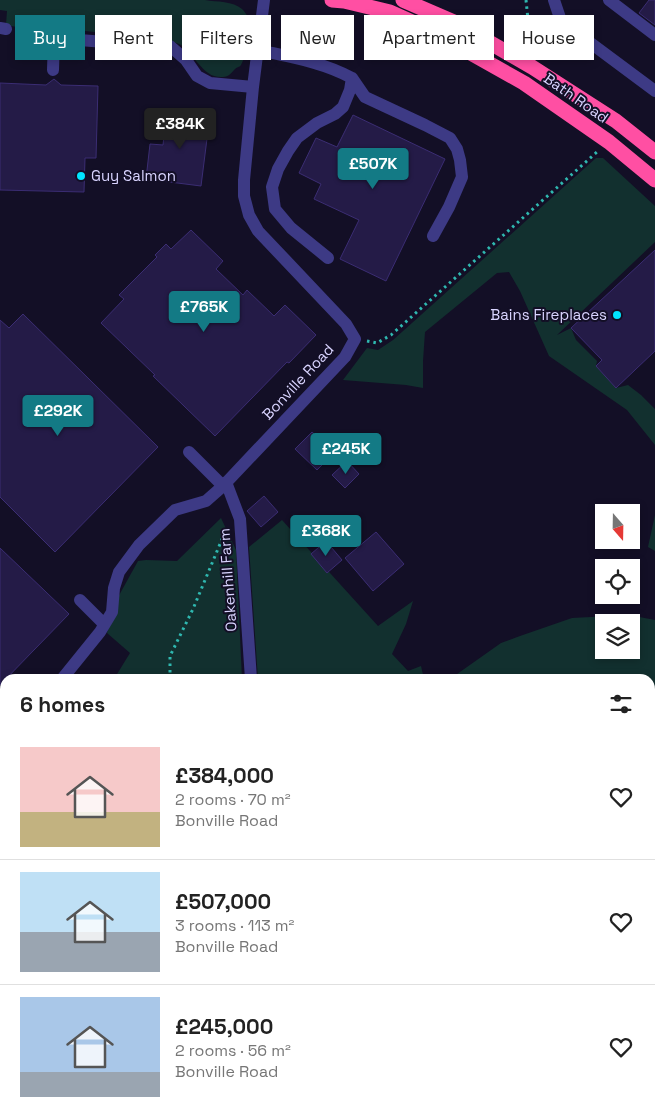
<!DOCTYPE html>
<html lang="en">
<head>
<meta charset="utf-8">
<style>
  body { margin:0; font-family:"Space Grotesk",sans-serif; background:#f2f2f2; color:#222; height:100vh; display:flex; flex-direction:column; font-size:19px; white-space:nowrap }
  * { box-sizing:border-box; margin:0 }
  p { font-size:16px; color:#767676 }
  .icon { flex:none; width:28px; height:28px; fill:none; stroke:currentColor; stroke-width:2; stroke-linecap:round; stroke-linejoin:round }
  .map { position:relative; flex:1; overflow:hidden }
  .panel { position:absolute; left:0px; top:674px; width:655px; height:446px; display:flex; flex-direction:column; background:#fff; border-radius:15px 15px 0 0; box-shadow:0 2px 8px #0003 }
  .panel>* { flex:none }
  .hud { position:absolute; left:15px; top:15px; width:625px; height:45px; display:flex; gap:10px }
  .needle { width:32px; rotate:160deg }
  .fabs { position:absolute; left:595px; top:504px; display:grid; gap:10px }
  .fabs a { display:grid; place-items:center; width:45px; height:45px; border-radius:0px; background:#fff; box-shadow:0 2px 8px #0003; font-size:25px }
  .price { position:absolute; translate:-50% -42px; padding:0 11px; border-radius:5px; background:#137a85; color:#fff; font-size:16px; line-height:32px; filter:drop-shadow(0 1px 2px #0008) }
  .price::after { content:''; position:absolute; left:50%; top:30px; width:15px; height:11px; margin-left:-8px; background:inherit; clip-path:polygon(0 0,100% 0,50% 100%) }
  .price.on { background:#222; color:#fff }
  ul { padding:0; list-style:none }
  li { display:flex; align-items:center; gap:15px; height:125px; padding:0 20px }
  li+li { border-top:1px solid #e0e0e0 }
  li span { display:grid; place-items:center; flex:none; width:140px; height:100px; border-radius:0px; color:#555 }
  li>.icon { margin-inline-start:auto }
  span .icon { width:60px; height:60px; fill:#fffc; stroke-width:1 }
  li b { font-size:21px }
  h2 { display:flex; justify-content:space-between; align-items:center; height:60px; padding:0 20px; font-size:21px }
  .pill { padding:0 18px; border-radius:0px; background:#fff; box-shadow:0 2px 8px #0003; font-size:18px; line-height:45px }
  .pill.on { background:#137a85; color:#fff }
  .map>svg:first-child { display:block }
  .green { fill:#12302f; fill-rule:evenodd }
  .building { fill:#241b47; stroke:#3b2d73 }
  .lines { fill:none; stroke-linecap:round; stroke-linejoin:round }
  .path { stroke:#2fb8b0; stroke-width:3; stroke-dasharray:2.5 4; stroke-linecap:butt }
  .minor { stroke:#3d3a85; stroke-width:12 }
  .highway { stroke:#ff4fa3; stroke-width:15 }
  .poi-dot { fill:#00e5ff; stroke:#130f26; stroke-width:2 }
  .labels { text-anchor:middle; stroke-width:4; stroke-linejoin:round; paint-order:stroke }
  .street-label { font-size:15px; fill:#d9d4ff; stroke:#130f26 }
  .poi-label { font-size:15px; fill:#d9d4ff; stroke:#130f26; text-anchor:start }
</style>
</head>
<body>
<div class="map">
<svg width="655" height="1119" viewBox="0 0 655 1119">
  <rect width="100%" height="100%" fill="#130f26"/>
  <path class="green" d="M 0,0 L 205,0 C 217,2 233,1 242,9 C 246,13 249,18 249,23 C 250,30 245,60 241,65 C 240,67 237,67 235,69 C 231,73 229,77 223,77 C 203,79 195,54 181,45 C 177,43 172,41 167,40 L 40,26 L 17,27 L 6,25 L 7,11 L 0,10 Z
    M 596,158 L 603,158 L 655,206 L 655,242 L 557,335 L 571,328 L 576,340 L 597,361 L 596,366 L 616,388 L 628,385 L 641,395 L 655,409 L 655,445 L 627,410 L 549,356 L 520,291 L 509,272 L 497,273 L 425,332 L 423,361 L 423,388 L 406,385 L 343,380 L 367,348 L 378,350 L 393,340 Z
    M 655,515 L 655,551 L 648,547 Z
    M 221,518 L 236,550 L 242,679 L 114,679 L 130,653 L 107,633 L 117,599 L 138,561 L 146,560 L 177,561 Z
    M 282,520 L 378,626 L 413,601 L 406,624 L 392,654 L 408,671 L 421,666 L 424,679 L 258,679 L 249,547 Z
    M 629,615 L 655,620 L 655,750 L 650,782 L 650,679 L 450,679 L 501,643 L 520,636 L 572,618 ZM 604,622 L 631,622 L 631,650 L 604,650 Z
    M 5,830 L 5,1115 L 650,1115 L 650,1038 L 655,1045 L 655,1119 L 0,1119 L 0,836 Z"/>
  <path class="building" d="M 649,0 L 655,0 L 655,25 L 639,13 Z
    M 54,79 L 61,85 L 98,86 L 96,158 L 85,158 L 84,192 L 0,190 L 0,83 L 46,85 Z
    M 167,110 L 210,115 L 201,186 L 146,179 L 150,144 L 163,145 Z
    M 353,115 L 445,159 L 386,281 L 340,259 L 359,220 L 314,199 L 321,184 L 299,173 L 316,138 L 337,147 Z
    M 191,230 L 223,261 L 216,269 L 243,295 L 247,290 L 274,316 L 285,305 L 316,335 L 289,363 L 287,362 L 215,436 L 153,376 L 155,375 L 101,323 L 124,299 L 119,295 L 157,257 L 155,255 L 166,244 L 171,249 Z
    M 655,250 L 655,351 L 616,388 L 596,366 L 602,360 L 571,328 Z
    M 23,314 L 158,447 L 55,552 L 0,497 L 0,320 L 9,328 Z
    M 312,432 L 322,441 L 317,446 L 329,458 L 317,470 L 295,449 Z
    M 347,461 L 359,474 L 345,488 L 332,475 Z
    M 264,496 L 278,512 L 261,527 L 247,511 Z
    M 376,532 L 404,564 L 373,591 L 345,558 Z
    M 326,541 L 342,560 L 327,573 L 311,554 Z
    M 0,548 L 69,614 L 0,685 Z"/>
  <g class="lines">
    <path class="path" d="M 526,0 L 531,49
      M 367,341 L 377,343 L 391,335 L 597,152
      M 170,679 L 170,656 L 193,609 L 225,532
      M 0,1027 L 5,1030
      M 113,1115 L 113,1119
      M 249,1115 L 269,1119
      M 97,1119 L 101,1115"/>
    <path class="minor" d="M 554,0 L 561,21 L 655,91
      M 609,0 L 655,35
      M 0,28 L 6,29
      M 258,50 C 290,57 323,62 352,78 L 350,90 L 343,107 L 335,114 L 317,123 L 297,138 L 288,151 L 278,169 L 272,187 L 275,209 L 291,228 L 328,258
      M 53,70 L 54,38 L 130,44 L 170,46 L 186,60 L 197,76 L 210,83 L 253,87
      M 352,78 L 365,97 L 425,125 L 450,138 L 457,149 L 460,160 L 462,177 L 449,207 L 433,236
      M 189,452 L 223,486
      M 226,482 L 240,519 L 251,679
      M 80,600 L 104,624
      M 62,679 L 100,632 L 112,612 L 114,588 L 119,572 L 139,545 L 175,510 L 206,501 L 223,486 L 345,357 L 355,339 L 346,324 L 258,231 L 249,215 L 244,196 L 244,180 L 253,87 L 264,0
      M 0,770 L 5,761
      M 650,942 L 655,939"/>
    <path class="highway" d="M 332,0 L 344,1 L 390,12 L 428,29 L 524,83 L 609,142 L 655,180
      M 403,0 L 456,23 L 532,67 L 616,121 L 655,152"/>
  </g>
  <g class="poi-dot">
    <circle cx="81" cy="176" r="5"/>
    <circle cx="617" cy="315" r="5"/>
  </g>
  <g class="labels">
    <g class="street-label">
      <text transform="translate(576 98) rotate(35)" y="5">Bath Road</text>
      <text transform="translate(298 382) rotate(-47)" y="5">Bonville Road</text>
      <text transform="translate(228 580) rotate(-94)" y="5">Oakenhill Farm</text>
    </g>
    <g class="poi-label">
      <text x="91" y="181">Guy Salmon</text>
      <text x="607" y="320" text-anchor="end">Bains Fireplaces</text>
    </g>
  </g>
</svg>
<div class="fabs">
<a><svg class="needle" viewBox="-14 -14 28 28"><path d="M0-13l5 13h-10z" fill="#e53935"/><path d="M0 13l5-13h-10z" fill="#767676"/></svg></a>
<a><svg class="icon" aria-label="locate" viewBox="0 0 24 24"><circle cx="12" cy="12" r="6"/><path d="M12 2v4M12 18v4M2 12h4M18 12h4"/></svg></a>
<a><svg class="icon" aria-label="layers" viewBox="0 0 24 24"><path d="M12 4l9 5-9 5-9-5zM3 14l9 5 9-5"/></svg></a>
</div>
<b class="price on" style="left:180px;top:150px">£384K</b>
<b class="price" style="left:373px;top:190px">£507K</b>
<b class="price" style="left:204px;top:333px">£765K</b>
<b class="price" style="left:58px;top:437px">£292K</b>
<b class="price" style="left:346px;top:475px">£245K</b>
<b class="price" style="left:326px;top:557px">£368K</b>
<div class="hud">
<a class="pill on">Buy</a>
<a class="pill">Rent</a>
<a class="pill">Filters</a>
<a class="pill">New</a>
<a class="pill">Apartment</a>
<a class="pill">House</a>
</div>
<section class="panel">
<h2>6 homes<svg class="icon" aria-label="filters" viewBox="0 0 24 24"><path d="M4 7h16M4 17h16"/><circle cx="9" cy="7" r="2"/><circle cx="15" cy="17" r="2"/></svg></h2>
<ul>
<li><span style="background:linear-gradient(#f6c9c9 65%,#c2b280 0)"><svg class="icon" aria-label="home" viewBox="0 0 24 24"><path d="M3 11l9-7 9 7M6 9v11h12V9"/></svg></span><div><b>£384,000</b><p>2 rooms · 70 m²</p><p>Bonville Road</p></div><svg class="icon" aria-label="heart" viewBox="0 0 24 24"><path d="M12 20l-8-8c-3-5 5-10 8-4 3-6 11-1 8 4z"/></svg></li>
<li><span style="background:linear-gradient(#bfe0f5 60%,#9aa5b1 0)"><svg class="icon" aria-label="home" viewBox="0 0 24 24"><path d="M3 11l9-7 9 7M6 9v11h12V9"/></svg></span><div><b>£507,000</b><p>3 rooms · 113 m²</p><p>Bonville Road</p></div><svg class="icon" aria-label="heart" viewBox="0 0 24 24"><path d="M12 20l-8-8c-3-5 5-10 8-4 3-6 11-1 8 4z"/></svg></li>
<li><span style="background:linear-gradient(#a9c7e8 75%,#9aa5b1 0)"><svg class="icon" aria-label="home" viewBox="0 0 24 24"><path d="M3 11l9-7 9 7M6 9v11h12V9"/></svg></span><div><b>£245,000</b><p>2 rooms · 56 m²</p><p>Bonville Road</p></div><svg class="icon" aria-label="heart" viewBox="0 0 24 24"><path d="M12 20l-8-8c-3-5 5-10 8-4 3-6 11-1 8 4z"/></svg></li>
</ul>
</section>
</div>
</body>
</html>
